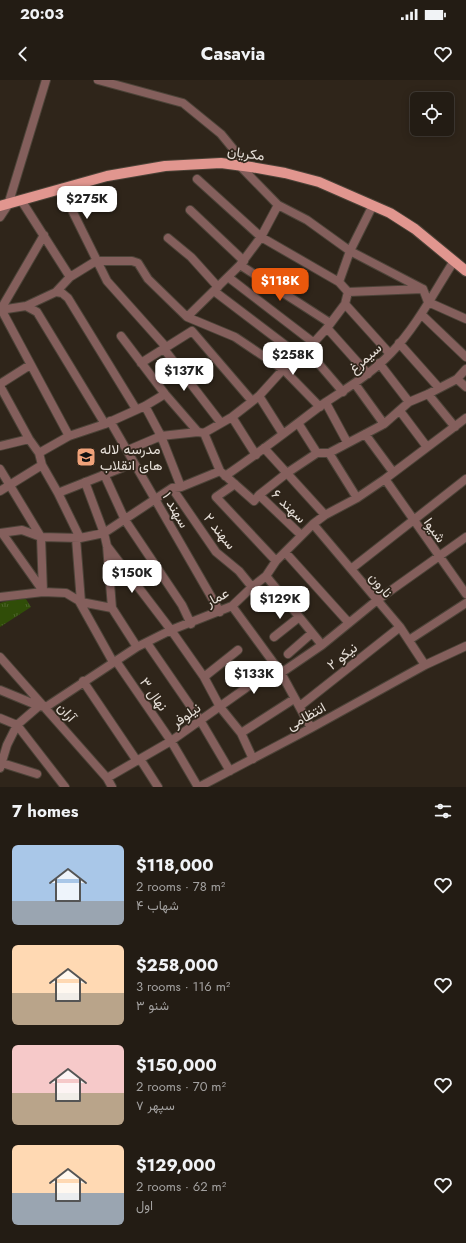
<!DOCTYPE html>
<html lang="en">
<head>
<meta charset="utf-8">
<style>
  body { margin:0; font-family:Jost,Vazirmatn,sans-serif; background:#2f2922; color:#f1f3f6; height:100vh; display:flex; flex-direction:column; font-size:15px; white-space:nowrap }
  * { box-sizing:border-box; margin:0 }
  p { font-size:13px; color:#a3a1a0 }
  .icon { flex:none; width:22px; height:22px; fill:none; stroke:currentColor; stroke-width:2; stroke-linecap:round; stroke-linejoin:round }
  .map { position:relative; height:707px; overflow:hidden }
  .side { display:flex; flex-direction:column; background:#231c14; flex:1 }
  .side>* { flex:none }
  .fabs { position:absolute; left:410px; top:12px; display:grid; gap:8px }
  .fabs a { display:grid; place-items:center; width:44px; height:44px; border-radius:6px; background:#231c14; box-shadow:0 2px 10px #0003,0 0 0 1px #403a34; font-size:20px }
  .price { position:absolute; translate:-50% -34px; padding:0 9px; border-radius:8px; background:#fff; color:#222; font-size:13px; line-height:26px; filter:drop-shadow(0 1px 2px #0008) }
  .price::after { content:''; position:absolute; left:50%; top:24px; width:12px; height:9px; margin-left:-6px; background:inherit; clip-path:polygon(0 0,100% 0,50% 100%) }
  .price.on { background:#ea580c; color:#fff }
  ul { padding:0; list-style:none }
  li { display:flex; align-items:center; gap:12px; height:100px; padding:0 12px }
  li span { display:grid; place-items:center; flex:none; width:112px; height:80px; border-radius:6px; color:#555 }
  li>.icon { margin-inline-start:auto }
  span .icon { width:48px; height:48px; fill:#fffc; stroke-width:1 }
  li b { font-size:17px }
  h2 { display:flex; justify-content:space-between; align-items:center; height:48px; padding:0 12px; font-size:17px }
  .status { display:flex; justify-content:space-between; align-items:center; height:28px; padding:0 20px; background:#231c14; direction:ltr }
  .status svg { height:11px; fill:currentColor }
  header { display:flex; justify-content:space-between; align-items:center; height:52px; padding:0 12px; background:#231c14; font-size:18px; font-weight:700 }
  .map>svg:first-child { display:block }
  .grass { fill:url(#grass-tufts) }
  .lines { fill:none; stroke-linecap:round; stroke-linejoin:round }
  .street-casing { stroke:#4c4338; stroke-width:10 }
  .primary-casing { stroke:#4c4338; stroke-width:12 }
  .street { stroke:#845f5c; stroke-width:8 }
  .primary { stroke:#e1968f; stroke-width:10 }
  .labels { text-anchor:middle; stroke-width:3.5; stroke-linejoin:round; paint-order:stroke }
  .street-label { font-size:14px; fill:#e6dfd8; stroke:#2f251a }
  .poi-label { font-size:14px; fill:#e6dfd8; stroke:#2f251a; text-anchor:start }
</style>
</head>
<body>
<div class="status"><b>20:03</b><svg viewBox="0 0 49 12"><path d="M0 12V9h3v3zM5 12V6h3v6zM10 12V3h3v9zM15 12V0h3v12zM26 1h20v11H26zM47 4h2v5h-2z"/></svg></div>
<header><svg class="icon" aria-label="back" viewBox="0 0 24 24"><path d="M15 5l-7 7 7 7"/></svg>Casavia<svg class="icon" aria-label="heart" viewBox="0 0 24 24"><path d="M12 20l-8-8c-3-5 5-10 8-4 3-6 11-1 8 4z"/></svg></header>
<div class="map">
<svg width="466" height="707" viewBox="0 0 466 707">
  <defs>
    <pattern id="grass-tufts" width="24" height="20" patternUnits="userSpaceOnUse"><rect width="24" height="20" fill="#304d08"/><path d="M3 7l-1-3M5 7V3M7 7l1-3M15 17l-1-3M17 17v-4M19 17l1-3" fill="none" stroke="#4e662b"/></pattern>
  </defs>
  <rect width="100%" height="100%" fill="#2f251a"/>
  <path class="grass" d="M 24,516 L 31,527 L 0,547 L 0,523 Z"/>
  <g class="lines">
    <defs>
      <path id="street" d="M 98,0 L 183,23 L 221,54 L 248,87
        M 240,86 L 278,125 L 307,140 L 350,171 L 423,209 L 428,222 L 466,239
        M 197,99 L 261,157 L 339,202 L 348,212
        M 61,108 L 107,201 L 166,267
        M 21,120 L 70,197
        M 190,130 L 244,181
        M 0,137 L 8,125 L 46,0
        M 168,158 L 191,177 L 218,207
        M 240,185 L 330,243
        M 228,197 L 314,263
        M 339,202 L 350,171 L 373,125
        M 214,211 L 297,274
        M 56,212 L 70,197 L 96,181 L 132,181 L 138,183 L 148,199 L 187,237 L 235,257 L 284,290 L 320,327
        M 348,212 L 423,209
        M 345,224 L 390,274
        M 26,226 L 56,212 L 62,213 L 68,218 L 136,329
        M 1,229 L 69,356
        M 1,229 L 44,155
        M 0,230 L 26,226 L 37,232 L 105,344
        M 422,235 L 466,277
        M 187,237 L 240,185 L 261,157 L 278,125
        M 327,248 L 368,294
        M 121,256 L 165,314 L 198,352 L 204,353 L 220,391 L 254,421 L 259,415 L 301,455
        M 399,263 L 439,308
        M 164,269 L 221,343
        M 307,270 L 343,312
        M 141,283 L 192,251 L 252,321
        M 379,283 L 409,322
        M 457,299 L 466,307
        M 0,304 L 30,285
        M 355,304 L 384,344
        M 0,306 L 29,359 L 39,373 L 42,385 L 58,413 L 80,458
        M 428,314 L 455,347
        M 259,316 L 283,354
        M 326,323 L 347,362
        M 145,326 L 161,356 L 181,407
        M 400,331 L 427,367
        M 232,337 L 256,375
        M 110,341 L 220,532
        M 298,343 L 317,373
        M 204,353 L 232,337 L 259,316 L 297,274 L 307,270 L 327,248 L 345,224 L 348,212
        M 365,354 L 393,392
        M 0,366 L 29,359
        M 264,368 L 325,435
        M 128,370 L 161,356 L 198,352
        M 39,373 L 69,356 L 105,344 L 145,326 L 165,314
        M 329,373 L 357,418
        M 0,389 L 41,457 L 43,512
        M 104,394 L 125,440 L 182,525 L 191,544
        M 225,396 C 259,373 291,348 323,324 C 347,308 371,294 391,273 C 417,246 434,212 454,181
        M 385,399 L 466,514
        M 85,402 L 104,453 L 107,466 L 112,528 L 137,567
        M 235,404 L 216,417 L 276,481
        M 172,408 L 216,472 L 239,491 L 252,507
        M 0,411 L 42,385
        M 58,413 L 134,383
        M 259,415 L 287,393 L 317,373 L 329,373 L 384,344 L 409,322 L 428,314 L 457,299 L 466,289
        M 313,444 L 400,547 L 425,585
        M 0,453 L 22,450 L 41,457 L 80,458 L 104,453 L 172,408 L 181,407 L 220,391
        M 2,453 L 43,511
        M 76,458 L 81,522
        M 107,466 L 171,550 L 204,597 L 220,627 L 241,653 L 253,679
        M 285,472 L 349,543
        M 351,489 L 466,399
        M 266,496 L 322,565
        M 0,517 L 43,512 L 66,513 L 81,522 L 112,528
        M 79,521 L 113,582
        M 232,526 L 281,593 L 311,648
        M 274,557 L 298,538
        M 409,560 L 466,523
        M 147,563 L 200,640 L 230,691
        M 288,574 L 312,553
        M 0,577 L 107,698 L 112,707
        M 116,581 L 171,661 L 198,707
        M 281,593 L 322,565 L 376,521 L 466,457
        M 204,597 L 238,570
        M 83,601 L 137,681
        M 0,610 L 39,626
        M 300,626 L 400,547
        M 0,638 L 17,645 L 65,707
        M 241,653 L 294,619
        M 140,679 L 158,707
        M 2,683 L 37,694
        M 0,688 L 7,665 L 17,645 L 39,626 L 46,627 L 137,567 L 171,550 L 232,526 L 252,507 L 266,496 L 276,481 L 313,444 L 325,435 L 357,418 L 385,399 L 466,338
        M 107,698 L 171,661 L 277,586
        M 199,707 L 311,648 L 425,585 L 466,566"/>
      <path id="primary" d="M 0,126 L 107,96 L 165,86 L 221,83 L 251,87 L 285,93 L 319,102 L 390,133 L 415,149 L 466,191"/>
    </defs>
    <use href="#street" class="street-casing"/>
    <use href="#primary" class="primary-casing"/>
    <use href="#street" class="street"/>
    <use href="#primary" class="primary"/>
  </g>
  <defs>
    <symbol id="school-square" viewBox="-11 -11 22 22"><rect x="-9" y="-9" width="18" height="18" rx="4" fill="#f0a27a" stroke="#2f251a"/><path d="M0-5L7-2L0 1L-7-2ZM-4 1L0 2.5L4 1V4Q0 6-4 4Z" fill="#111"/></symbol>
  </defs>
  <g fill-rule="evenodd">
    <use href="#school-square" x="75" y="366" width="22" height="22"/>
  </g>
  <g class="labels">
    <g class="street-label">
      <text transform="translate(246 73) rotate(8)" y="5">مکریان</text>
      <text transform="translate(365 278) rotate(-41)" y="5">سیمرغ</text>
      <text transform="translate(289 426) rotate(44)" y="5">سهند ۶</text>
      <text transform="translate(176 430) rotate(60)" y="5">سهند ۱</text>
      <text transform="translate(435 450) rotate(54)" y="5">شیوا</text>
      <text transform="translate(220 451) rotate(51)" y="5">سهند ۲</text>
      <text transform="translate(381 505) rotate(50)" y="5">نارون</text>
      <text transform="translate(217 517) rotate(-29)" y="5">عمار</text>
      <text transform="translate(342 576) rotate(-38)" y="5">نیکو ۲</text>
      <text transform="translate(154 614) rotate(55)" y="5">نهال ۳</text>
      <text transform="translate(67 632) rotate(49)" y="5">آران</text>
      <text transform="translate(186 635) rotate(-35)" y="5">نیلوفر</text>
      <text transform="translate(306 636) rotate(-29)" y="5">انتظامی</text>
    </g>
    <g class="poi-label">
      <text x="100" y="374">مدرسه لاله<tspan x="100" dy="16">های انقلاب</tspan></text>
    </g>
  </g>
</svg>
<div class="fabs">
<a><svg class="icon" aria-label="locate" viewBox="0 0 24 24"><circle cx="12" cy="12" r="6"/><path d="M12 2v4M12 18v4M2 12h4M18 12h4"/></svg></a>
</div>
<b class="price" style="left:87px;top:140px">$275K</b>
<b class="price on" style="left:280px;top:222px">$118K</b>
<b class="price" style="left:293px;top:296px">$258K</b>
<b class="price" style="left:184px;top:312px">$137K</b>
<b class="price" style="left:132px;top:514px">$150K</b>
<b class="price" style="left:280px;top:540px">$129K</b>
<b class="price" style="left:254px;top:615px">$133K</b>
</div>
<section class="side">
<h2>7 homes<svg class="icon" aria-label="filters" viewBox="0 0 24 24"><path d="M4 7h16M4 17h16"/><circle cx="9" cy="7" r="2"/><circle cx="15" cy="17" r="2"/></svg></h2>
<ul>
<li><span style="background:linear-gradient(#a9c7e8 70%,#9aa5b1 0)"><svg class="icon" aria-label="home" viewBox="0 0 24 24"><path d="M3 11l9-7 9 7M6 9v11h12V9"/></svg></span><div><b>$118,000</b><p>2 rooms · 78 m²</p><p>شهاب ۴</p></div><svg class="icon" aria-label="heart" viewBox="0 0 24 24"><path d="M12 20l-8-8c-3-5 5-10 8-4 3-6 11-1 8 4z"/></svg></li>
<li><span style="background:linear-gradient(#ffd9b3 60%,#b9a48a 0)"><svg class="icon" aria-label="home" viewBox="0 0 24 24"><path d="M3 11l9-7 9 7M6 9v11h12V9"/></svg></span><div><b>$258,000</b><p>3 rooms · 116 m²</p><p>شنو ۳</p></div><svg class="icon" aria-label="heart" viewBox="0 0 24 24"><path d="M12 20l-8-8c-3-5 5-10 8-4 3-6 11-1 8 4z"/></svg></li>
<li><span style="background:linear-gradient(#f6c9c9 60%,#b9a48a 0)"><svg class="icon" aria-label="home" viewBox="0 0 24 24"><path d="M3 11l9-7 9 7M6 9v11h12V9"/></svg></span><div><b>$150,000</b><p>2 rooms · 70 m²</p><p>سپهر ۷</p></div><svg class="icon" aria-label="heart" viewBox="0 0 24 24"><path d="M12 20l-8-8c-3-5 5-10 8-4 3-6 11-1 8 4z"/></svg></li>
<li><span style="background:linear-gradient(#ffd9b3 60%,#9aa5b1 0)"><svg class="icon" aria-label="home" viewBox="0 0 24 24"><path d="M3 11l9-7 9 7M6 9v11h12V9"/></svg></span><div><b>$129,000</b><p>2 rooms · 62 m²</p><p>اول</p></div><svg class="icon" aria-label="heart" viewBox="0 0 24 24"><path d="M12 20l-8-8c-3-5 5-10 8-4 3-6 11-1 8 4z"/></svg></li>
</ul>
</section>
</body>
</html>
